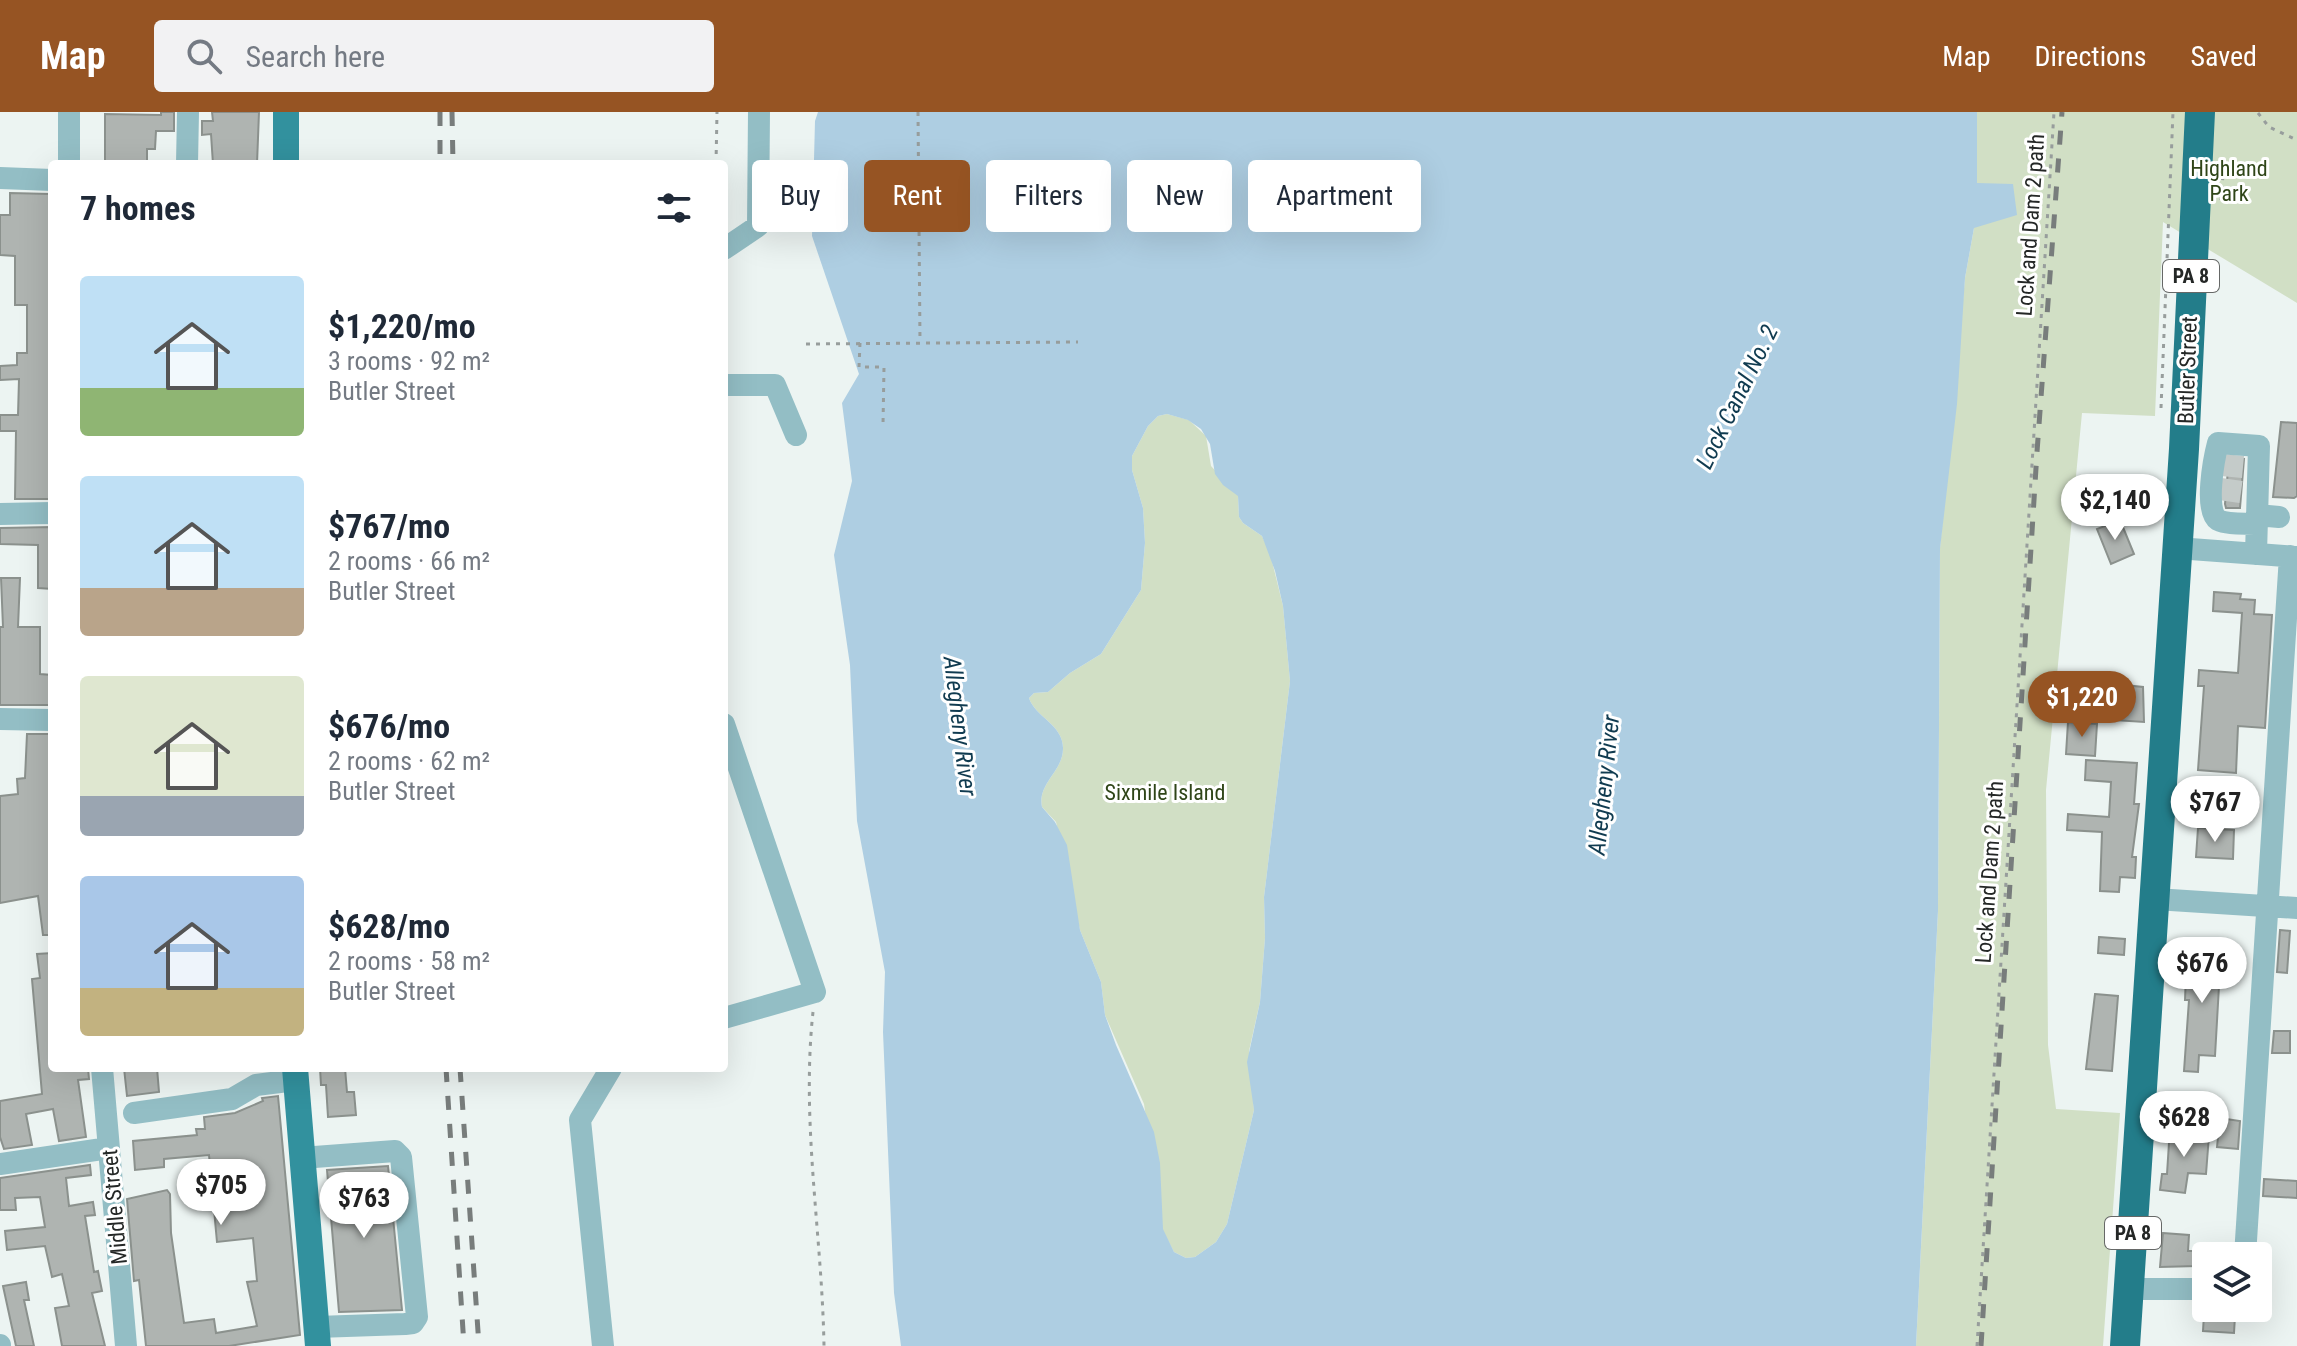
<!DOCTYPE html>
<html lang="en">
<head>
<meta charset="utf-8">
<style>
  body { margin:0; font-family:"Roboto Condensed",sans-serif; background:#f2f2f3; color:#1f2937; height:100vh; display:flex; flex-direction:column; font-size:30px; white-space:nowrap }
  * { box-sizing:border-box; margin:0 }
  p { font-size:26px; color:#747a83 }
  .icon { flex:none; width:44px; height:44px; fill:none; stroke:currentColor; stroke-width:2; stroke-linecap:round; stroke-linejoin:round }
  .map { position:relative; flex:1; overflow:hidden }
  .panel { position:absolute; left:48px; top:48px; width:680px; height:912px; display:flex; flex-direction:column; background:#fff; border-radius:8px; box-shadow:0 8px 32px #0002 }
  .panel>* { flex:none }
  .hud { position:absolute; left:752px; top:48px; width:760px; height:72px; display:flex; gap:16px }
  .controls { position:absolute; left:2192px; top:1130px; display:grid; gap:16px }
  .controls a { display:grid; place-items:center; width:80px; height:80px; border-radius:8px; background:#fff; box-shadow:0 8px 32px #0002; font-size:40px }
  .price { position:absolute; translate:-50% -68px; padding:0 18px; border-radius:28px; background:#fff; color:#222; font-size:26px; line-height:52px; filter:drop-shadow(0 2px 4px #0008) }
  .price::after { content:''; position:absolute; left:50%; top:48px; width:24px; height:18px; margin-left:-12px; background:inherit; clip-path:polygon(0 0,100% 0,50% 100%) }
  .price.active { background:#965423; color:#fff }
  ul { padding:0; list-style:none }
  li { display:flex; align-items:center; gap:24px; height:200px; padding:0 32px }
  li span { display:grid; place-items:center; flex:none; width:224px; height:160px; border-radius:8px; color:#555 }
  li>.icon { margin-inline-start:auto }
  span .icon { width:96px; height:96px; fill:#fffc; stroke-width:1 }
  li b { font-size:34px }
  h2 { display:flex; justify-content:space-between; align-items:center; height:96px; padding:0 32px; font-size:34px }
  .chip { padding:0 28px; border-radius:8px; background:#fff; box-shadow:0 8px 32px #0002; font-size:28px; line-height:72px }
  .chip.active { background:#965423; color:#fff }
  header { display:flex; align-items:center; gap:48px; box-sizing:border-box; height:112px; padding:0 40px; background:#965423; color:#fff }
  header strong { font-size:38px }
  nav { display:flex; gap:44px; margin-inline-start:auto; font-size:28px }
  .search { width:560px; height:72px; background:#f2f2f3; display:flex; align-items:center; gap:20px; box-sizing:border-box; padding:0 28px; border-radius:8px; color:#747a83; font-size:30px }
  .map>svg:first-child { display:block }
  .green { fill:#d1dfc5 }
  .water { fill:#aecee2; fill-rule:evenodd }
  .building { fill:#afb4b1; stroke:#8b918d; stroke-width:2 }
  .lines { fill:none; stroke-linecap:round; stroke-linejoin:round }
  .minor-tunnel { stroke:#c4cbc9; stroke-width:22; stroke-dasharray:22 11; stroke-linecap:butt }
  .path { stroke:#979d9c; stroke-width:3; stroke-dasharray:4 6; stroke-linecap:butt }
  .minor { stroke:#93bec5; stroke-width:22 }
  .major { stroke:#32919e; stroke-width:26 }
  .highway { stroke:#237d8a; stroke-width:30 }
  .rail { stroke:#787d7c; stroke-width:5; stroke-dasharray:14 14; stroke-linecap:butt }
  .labels { text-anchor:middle; stroke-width:6; stroke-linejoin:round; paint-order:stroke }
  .shield { fill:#fff; stroke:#666867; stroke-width:2 }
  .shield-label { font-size:20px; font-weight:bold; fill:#242726 }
  .park-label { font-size:22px; fill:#2f4518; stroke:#fff }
  .street-label { font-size:22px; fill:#242726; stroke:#fff }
  .water-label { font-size:24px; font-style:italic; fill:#103b50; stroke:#fff }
</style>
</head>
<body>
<header>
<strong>Map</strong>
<div class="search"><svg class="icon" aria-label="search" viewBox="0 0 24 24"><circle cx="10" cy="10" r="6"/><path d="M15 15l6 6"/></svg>Search here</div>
<nav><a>Map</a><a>Directions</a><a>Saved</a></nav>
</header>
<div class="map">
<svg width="2297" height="1234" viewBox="0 0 2297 1234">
  <rect width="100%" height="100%" fill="#ecf4f2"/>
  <path class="green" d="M 1977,0 L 2297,0 L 2297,191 L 2163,110 L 2155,304 L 2082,301 L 2046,678 L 2048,933 L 2056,997 L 2120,1001 L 2103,1234 L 1916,1234 L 1938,799 L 1940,436 L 1965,166 L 1974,116 Z
    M 1167,302 L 1189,308 L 1206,324 L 1211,354 L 1238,383 L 1239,405 L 1243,411 L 1262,424 L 1270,441 L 1283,494 L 1290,569 L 1264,785 L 1265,826 L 1260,890 L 1249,939 L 1254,998 L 1227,1112 L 1216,1130 L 1195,1145 L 1186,1146 L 1174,1140 L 1162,1117 L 1144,992 L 1105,903 L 1101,870 L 1080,818 L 1056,710 L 1042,695 C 1037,672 1063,659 1063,637 C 1064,613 1035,605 1029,586 L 1034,581 L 1048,580 L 1070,561 L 1101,542 L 1141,478 L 1145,431 L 1143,396 L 1132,358 L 1132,344 L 1148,314 L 1158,304 Z"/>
  <path class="water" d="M 818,0 L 1977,0 L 1977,71 L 2013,72 L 2017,103 L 1974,116 L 1965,166 L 1957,292 L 1940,437 L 1938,799 L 1916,1234 L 901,1234 L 894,1181 L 883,920 L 885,860 L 857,709 L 850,553 L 834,443 L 852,369 L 842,291 L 859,262 L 812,124 L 815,9 ZM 1167,302 L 1188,308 L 1201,317 L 1210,332 L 1215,362 L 1223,373 L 1238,384 L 1239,405 L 1243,411 L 1262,424 L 1275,459 L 1283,494 L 1290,569 L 1264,785 L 1265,826 L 1260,890 L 1247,950 L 1254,998 L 1227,1112 L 1216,1130 L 1195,1145 L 1186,1146 L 1174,1140 L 1163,1117 L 1160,1051 L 1154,1020 L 1116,933 L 1105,903 L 1101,870 L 1080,818 L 1067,733 L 1055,710 L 1042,695 C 1037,672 1063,659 1063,637 C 1064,613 1035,605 1029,586 L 1034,581 L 1048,580 L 1070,561 L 1101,542 L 1141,478 L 1145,431 L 1143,396 L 1132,358 L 1132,344 L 1148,314 L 1158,304 Z"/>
  <path class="building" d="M 161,0 L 174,0 L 174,19 L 156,19 L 155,37 L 147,37 L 147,52 L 105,52 L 105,2 L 161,3 Z
    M 212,0 L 259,0 L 257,52 L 213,52 L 211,22 L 202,23 L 202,9 L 213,9 Z
    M 10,81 L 50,82 L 52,97 L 52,387 L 15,387 L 16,319 L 0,319 L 0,303 L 18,303 L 19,267 L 0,268 L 0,254 L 17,253 L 17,241 L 27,241 L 27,193 L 15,193 L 15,144 L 0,143 L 0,103 L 10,103 Z
    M 2281,310 L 2297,311 L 2297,384 L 2294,386 L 2273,385 Z
    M 2229,346 L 2244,347 L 2240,396 L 2226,396 L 2225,392 Z
    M 2120,408 L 2134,442 L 2111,452 L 2097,417 Z
    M 52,415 L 52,477 L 38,476 L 38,433 L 0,432 L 0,416 Z
    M 1,466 L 20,466 L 18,515 L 40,515 L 40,562 L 52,563 L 52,593 L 0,593 L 0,515 L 3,515 Z
    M 2214,480 L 2241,482 L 2240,487 L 2255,488 L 2254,502 L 2272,503 L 2265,616 L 2238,614 L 2236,661 L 2198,658 L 2204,574 L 2198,574 L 2199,558 L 2238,561 L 2242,501 L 2213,499 Z
    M 2086,569 L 2143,575 L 2144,610 L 2099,607 L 2100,585 L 2085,583 Z
    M 2068,610 L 2097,612 L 2095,644 L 2066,642 Z
    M 27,622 L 52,622 L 52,823 L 43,823 L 38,784 L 0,791 L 0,684 L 18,682 L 17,667 L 25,666 Z
    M 2086,648 L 2137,651 L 2134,692 L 2139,692 L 2132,745 L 2136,745 L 2135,766 L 2120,765 L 2119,780 L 2100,779 L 2102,720 L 2067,718 L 2068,702 L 2109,705 L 2111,670 L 2085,668 Z
    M 2198,716 L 2234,718 L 2233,747 L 2196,745 Z
    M 2280,818 L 2290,819 L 2287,861 L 2277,860 Z
    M 2099,825 L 2125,827 L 2124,843 L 2098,841 Z
    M 2187,837 L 2221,839 L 2215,944 L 2199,943 L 2198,960 L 2184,959 L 2189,888 L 2185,888 Z
    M 52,841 L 52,956 L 88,956 L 89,967 L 78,968 L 86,1025 L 59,1029 L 53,997 L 26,1002 L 32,1033 L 4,1037 L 0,1025 L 0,989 L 42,982 L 32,867 L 40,866 L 37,842 Z
    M 2095,882 L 2118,884 L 2112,959 L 2086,957 Z
    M 2274,919 L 2290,919 L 2290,941 L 2272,941 Z
    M 124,956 L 157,956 L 159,980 L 127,984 Z
    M 320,956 L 345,956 L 347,980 L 354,980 L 356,1003 L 328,1005 L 326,973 L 321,973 Z
    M 278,984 L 300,1223 L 229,1234 L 146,1234 L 139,1168 L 134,1169 L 127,1087 L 167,1078 L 170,1082 L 171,1121 L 184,1211 L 214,1207 L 216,1221 L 257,1214 L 247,1170 L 257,1169 L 253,1126 L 217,1130 L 209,1043 L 164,1047 L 164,1055 L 135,1058 L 133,1029 L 197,1023 L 196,1017 L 205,1017 L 204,1005 L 235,1001 L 263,989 L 262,986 Z
    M 2220,1006 L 2240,1009 L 2238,1037 L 2217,1035 Z
    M 2170,1015 L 2187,1016 L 2187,1022 L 2209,1023 L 2206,1062 L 2188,1061 L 2185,1081 L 2160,1078 L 2162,1062 L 2167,1062 Z
    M 90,1053 L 91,1063 L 66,1066 L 69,1094 L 93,1090 L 95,1103 L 85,1104 L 94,1160 L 98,1159 L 102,1179 L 92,1181 L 105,1234 L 62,1234 L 55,1196 L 69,1194 L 62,1162 L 52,1165 L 45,1134 L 7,1138 L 5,1119 L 45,1115 L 40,1085 L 15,1086 L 16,1098 L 0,1098 L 0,1066 Z
    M 388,1054 L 402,1198 L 339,1200 L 327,1058 Z
    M 2264,1067 L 2297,1069 L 2297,1086 L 2263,1084 Z
    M 2163,1121 L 2189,1123 L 2188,1139 L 2197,1139 L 2197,1154 L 2160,1155 Z
    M 26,1170 L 29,1188 L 24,1188 L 34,1234 L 16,1234 L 3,1174 Z
    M 2204,1202 L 2235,1204 L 2234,1221 L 2203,1219 Z"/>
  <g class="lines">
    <path class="minor-tunnel" d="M 2222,353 L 2243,355
      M 2220,377 L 2241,380"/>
    <path class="path" d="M 918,0 L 920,230
      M 2258,1 L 2269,15 L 2297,28
      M 716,52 L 717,0
      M 2221,88 L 2224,50
      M 860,231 L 859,255 L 884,255 L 883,313
      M 806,232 L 1078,230
      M 2161,296 L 2173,0
      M 813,900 C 801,1011 822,1122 824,1234
      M 1977,1234 L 2054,0"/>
    <path class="minor" d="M 69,0 L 69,52
      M 187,52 L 188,0
      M 0,66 L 52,68
      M 724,137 L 758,114 L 759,0
      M 724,273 L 775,273 L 796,323
      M 0,402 L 52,401
      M 2257,403 L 2279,405
      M 2177,436 L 2297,445
      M 2256,442 L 2259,334 L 2218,331 C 2214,346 2204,399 2218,408 C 2228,413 2246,411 2257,412
      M 0,607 L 52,608
      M 724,612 L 815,880 L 724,906
      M 2155,787 L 2297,796
      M 102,956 L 126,1234
      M 134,1001 L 232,987 L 256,973 L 296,968
      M 301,1046 L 395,1039 L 401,1045 L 417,1205 L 413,1211 L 405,1212 L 317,1215
      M 0,1052 L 109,1036
      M 2245,1144 L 2290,444
      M 2129,1177 L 2206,1177
      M 0,1233 L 0,1234
      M 603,1234 L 580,1008 L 611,956"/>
    <path class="major" d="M 286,52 L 286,0
      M 295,956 L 318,1234"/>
    <path class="highway" d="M 2125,1234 L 2184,337 L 2200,0"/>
    <path class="rail" d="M 440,0 L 440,52
      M 452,0 L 453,52
      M 446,956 L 464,1234
      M 460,956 L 479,1234
      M 1981,1234 L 2037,340 L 2062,0"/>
  </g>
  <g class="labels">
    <g class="shield">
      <rect x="2163" y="148" width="56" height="32" rx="6"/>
      <rect x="2105" y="1105" width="56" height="32" rx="6"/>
    </g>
    <g class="shield-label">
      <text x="2191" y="171">PA 8</text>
      <text x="2133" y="1128">PA 8</text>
    </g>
    <g class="park-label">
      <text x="2229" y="64">Highland<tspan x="2229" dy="25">Park</tspan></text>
      <text x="1165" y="688">Sixmile Island</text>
    </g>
    <g class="street-label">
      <text transform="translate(2030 113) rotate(-86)" y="8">Lock and Dam 2 path</text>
      <text transform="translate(2187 258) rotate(-88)" y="8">Butler Street</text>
      <text transform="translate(1989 760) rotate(-86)" y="8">Lock and Dam 2 path</text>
      <text transform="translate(114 1095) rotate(-95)" y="8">Middle Street</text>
    </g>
    <g class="water-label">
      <text transform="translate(1737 285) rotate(-64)" y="8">Lock Canal No. 2</text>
      <text transform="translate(960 614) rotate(83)" y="8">Allegheny River</text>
      <text transform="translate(1604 673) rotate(-84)" y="8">Allegheny River</text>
    </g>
  </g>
</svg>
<div class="controls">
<a><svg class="icon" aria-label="layers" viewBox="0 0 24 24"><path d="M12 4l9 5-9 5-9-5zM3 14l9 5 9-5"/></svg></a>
</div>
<b class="price" style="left:2115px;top:430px">$2,140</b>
<b class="price active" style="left:2082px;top:627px">$1,220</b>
<b class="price" style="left:2215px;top:732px">$767</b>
<b class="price" style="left:2202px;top:893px">$676</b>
<b class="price" style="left:2184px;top:1047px">$628</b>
<b class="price" style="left:221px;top:1115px">$705</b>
<b class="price" style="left:364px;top:1128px">$763</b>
<div class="hud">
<a class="chip">Buy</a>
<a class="chip active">Rent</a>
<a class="chip">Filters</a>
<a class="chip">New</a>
<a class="chip">Apartment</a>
</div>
<section class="panel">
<h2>7 homes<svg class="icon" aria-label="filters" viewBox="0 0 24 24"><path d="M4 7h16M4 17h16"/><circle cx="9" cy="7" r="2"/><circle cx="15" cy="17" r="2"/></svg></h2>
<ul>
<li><span style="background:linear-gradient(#bfe0f5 70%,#8fb573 0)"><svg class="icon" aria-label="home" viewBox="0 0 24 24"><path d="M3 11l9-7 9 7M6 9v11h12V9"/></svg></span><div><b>$1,220/mo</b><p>3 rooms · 92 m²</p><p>Butler Street</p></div></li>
<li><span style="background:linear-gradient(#bfe0f5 70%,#b9a48a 0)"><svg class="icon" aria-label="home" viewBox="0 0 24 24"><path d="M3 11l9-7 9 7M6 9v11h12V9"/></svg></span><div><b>$767/mo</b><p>2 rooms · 66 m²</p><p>Butler Street</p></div></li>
<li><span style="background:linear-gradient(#dfe7d0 75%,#9aa5b1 0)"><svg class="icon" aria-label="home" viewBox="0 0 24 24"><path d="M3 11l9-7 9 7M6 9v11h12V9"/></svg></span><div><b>$676/mo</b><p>2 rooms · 62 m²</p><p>Butler Street</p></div></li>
<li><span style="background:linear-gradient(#a9c7e8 70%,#c2b280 0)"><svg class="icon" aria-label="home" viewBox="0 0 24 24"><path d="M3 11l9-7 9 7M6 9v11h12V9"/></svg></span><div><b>$628/mo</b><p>2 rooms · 58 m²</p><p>Butler Street</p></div></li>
</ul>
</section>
</div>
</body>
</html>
